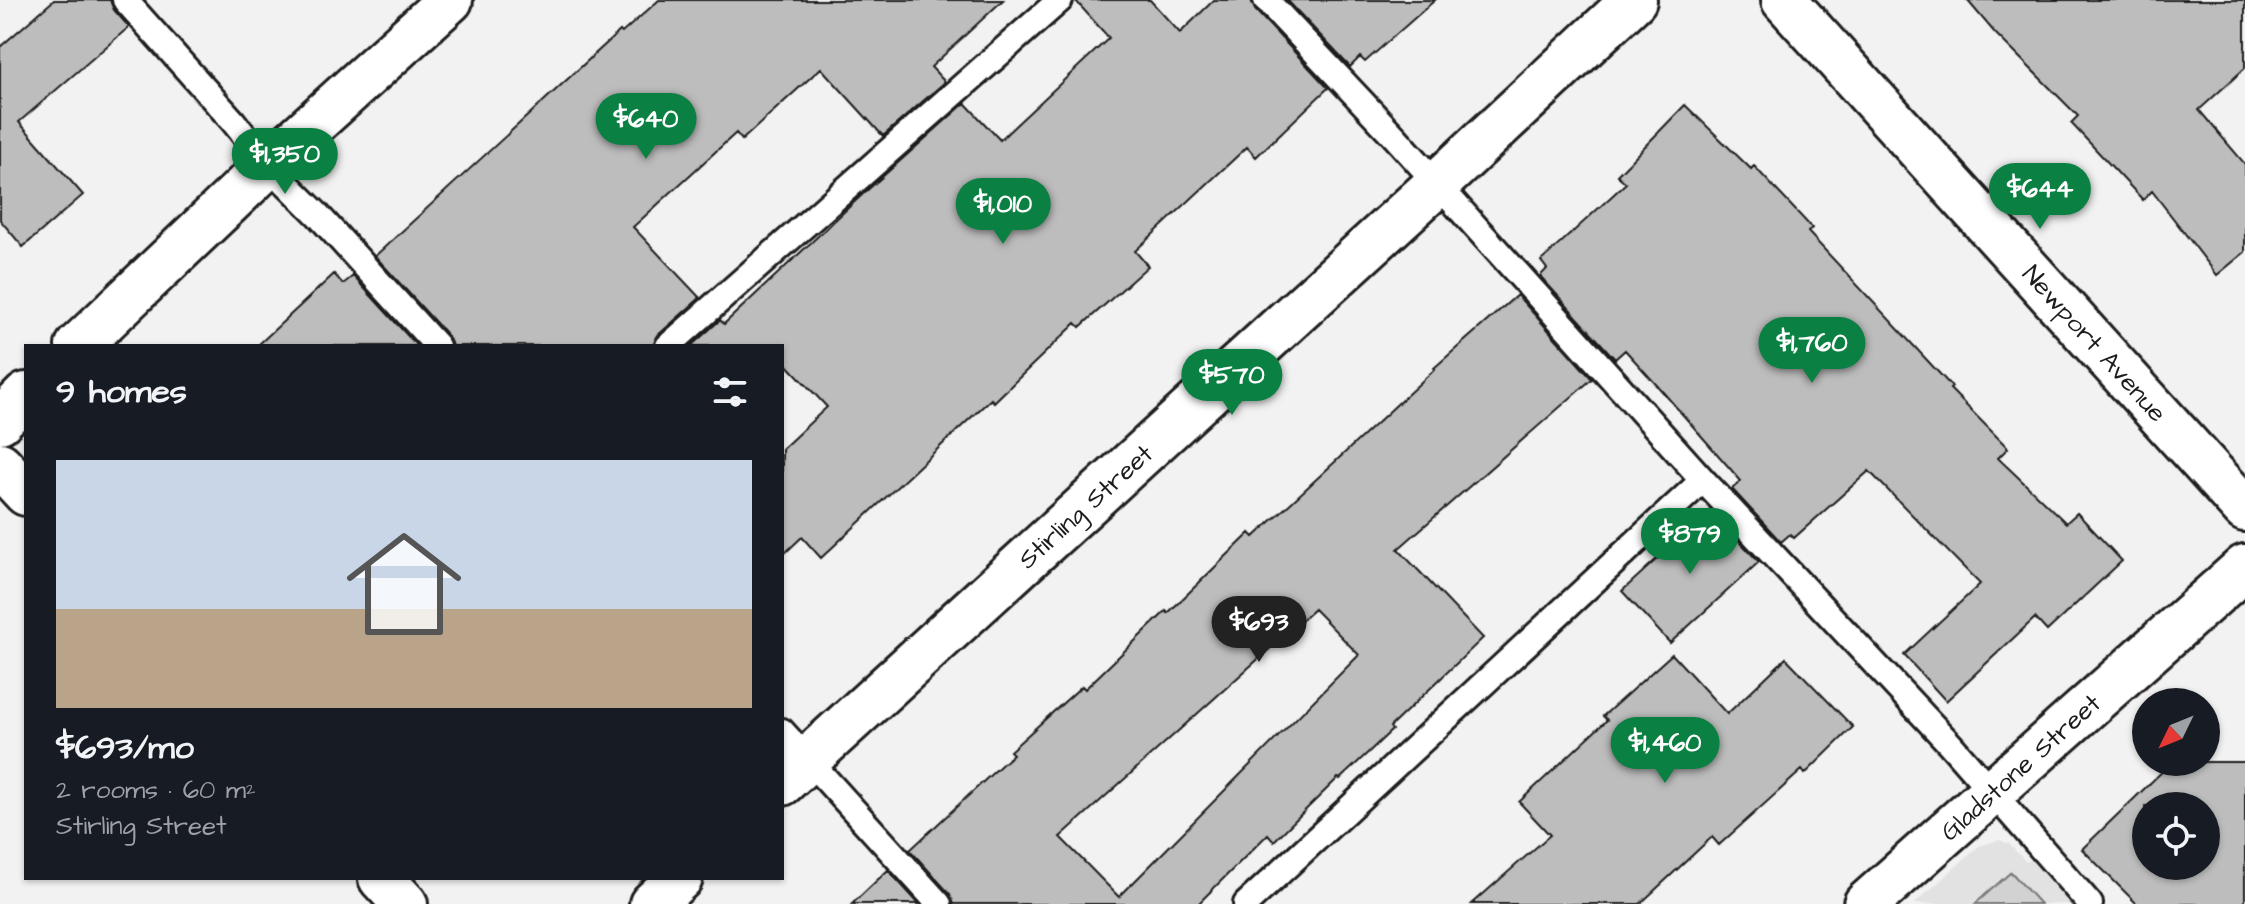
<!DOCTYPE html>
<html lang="en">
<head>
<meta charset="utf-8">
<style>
  body { margin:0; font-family:"Architects Daughter",sans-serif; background:#20242c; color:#f1f3f6; height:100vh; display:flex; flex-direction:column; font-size:30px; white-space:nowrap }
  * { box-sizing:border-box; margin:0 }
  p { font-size:26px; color:#9ea1a6 }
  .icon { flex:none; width:44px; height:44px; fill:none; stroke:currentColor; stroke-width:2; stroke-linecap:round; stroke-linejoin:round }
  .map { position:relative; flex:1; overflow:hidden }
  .side { position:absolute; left:24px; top:344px; width:760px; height:536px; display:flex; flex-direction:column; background:#171b24; border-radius:0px; box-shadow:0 2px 6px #0004 }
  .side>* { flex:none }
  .needle { width:52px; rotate:227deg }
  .buttons { position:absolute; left:2132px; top:688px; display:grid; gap:16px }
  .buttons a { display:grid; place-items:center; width:88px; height:88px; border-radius:50%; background:#171b24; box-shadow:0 2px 6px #0004; font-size:40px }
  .price { position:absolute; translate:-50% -68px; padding:0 18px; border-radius:28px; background:#0b8043; color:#fff; font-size:26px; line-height:52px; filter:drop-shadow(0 2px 4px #0008) }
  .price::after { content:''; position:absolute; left:50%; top:48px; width:24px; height:18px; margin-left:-12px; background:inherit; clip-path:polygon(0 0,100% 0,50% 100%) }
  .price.current { background:#222; color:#fff }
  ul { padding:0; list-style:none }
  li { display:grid; align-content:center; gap:16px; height:424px; padding:0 32px }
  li+li { border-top:2px solid #363941 }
  li span { display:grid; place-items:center; height:248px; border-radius:0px; color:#555 }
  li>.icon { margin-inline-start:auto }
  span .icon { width:144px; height:144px; fill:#fffc; stroke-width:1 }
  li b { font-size:34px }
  h2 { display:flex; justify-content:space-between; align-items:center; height:96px; padding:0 32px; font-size:34px }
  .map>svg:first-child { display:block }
  .built { fill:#e2e2e2 }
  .green { fill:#d2d2d2; stroke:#777; stroke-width:2 }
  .building { fill:#bdbdbd; stroke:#1c1c1c; stroke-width:2; fill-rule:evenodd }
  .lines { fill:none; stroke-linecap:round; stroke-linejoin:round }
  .service-casing { stroke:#1c1c1c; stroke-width:30 }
  .minor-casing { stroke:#1c1c1c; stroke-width:50 }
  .service { stroke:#fff; stroke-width:24 }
  .minor { stroke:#fff; stroke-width:44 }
  .labels { text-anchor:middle; stroke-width:8; stroke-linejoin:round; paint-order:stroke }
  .street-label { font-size:26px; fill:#1c1c1c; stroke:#fff }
</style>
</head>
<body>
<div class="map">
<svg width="2245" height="904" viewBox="0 0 2245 904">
  <rect width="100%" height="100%" fill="#f2f2f2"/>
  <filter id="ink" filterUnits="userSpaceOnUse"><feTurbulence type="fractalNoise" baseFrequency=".0125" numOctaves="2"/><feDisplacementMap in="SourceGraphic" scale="16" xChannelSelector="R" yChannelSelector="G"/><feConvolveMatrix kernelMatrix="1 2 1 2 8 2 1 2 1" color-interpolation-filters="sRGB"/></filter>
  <g filter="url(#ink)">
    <path class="built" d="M 1999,840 L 2009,844 L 2026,862 L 2044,853 L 2090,904 L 1914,904 L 1979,846 Z"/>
    <path class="green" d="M 2011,872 L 2040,904 L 1975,904 Z"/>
    <path class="building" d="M 54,0 L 110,0 L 114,10 L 129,27 L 19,122 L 83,195 L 23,247 L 0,220 L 0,47 Z
      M 659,0 L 1003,0 L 931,67 L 945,82 L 883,136 L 821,68 L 742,140 L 736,133 L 633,227 L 700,298 L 658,335 L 653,346 L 452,346 L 448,336 L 375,256 L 620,31 L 622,33 Z
      M 1075,0 L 1150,0 L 1180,33 L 1214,0 L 1251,0 L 1255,10 L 1328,88 L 1256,157 L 1247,147 L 1135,251 L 1148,266 L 1080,327 L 1076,323 L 994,402 L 991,399 L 821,558 L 802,537 L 782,556 L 782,449 L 827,407 L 782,359 L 782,346 L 691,346 L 720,320 L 724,324 L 863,194 L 965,103 L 1000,140 L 1109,38 Z
      M 1287,0 L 1435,0 L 1365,62 L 1360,57 L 1350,67 Z
      M 1967,0 L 2245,0 L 2245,68 L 2199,110 L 2245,164 L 2245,252 L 2217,275 L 2152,191 L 2143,200 L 2071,123 L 2078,116 L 1995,33 Z
      M 1685,105 L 1751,169 L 1754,166 L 1812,228 L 1808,232 L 1952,387 L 1950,389 L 2008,448 L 1998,458 L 2066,523 L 2077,513 L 2122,561 L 2047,631 L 2035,618 L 1946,701 L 1904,655 L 1980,584 L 1869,471 L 1794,538 L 1790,534 L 1781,542 L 1732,489 L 1741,481 L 1654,382 L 1625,350 L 1615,359 L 1540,276 L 1547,269 L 1541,261 L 1626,183 L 1617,175 Z
      M 334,274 L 343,284 L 353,276 L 417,346 L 257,346 Z
      M 1517,295 L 1592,379 L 1398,549 L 1483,638 L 1390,727 L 1392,730 L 1340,779 L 1338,778 L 1274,841 L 1268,834 L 1198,904 L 954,904 L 950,894 L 910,850 L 1013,754 L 1010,751 L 1082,686 L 1085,689 L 1166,611 L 1168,613 L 1250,533 L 1254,537 L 1435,369 L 1434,368 ZM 1314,609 L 1359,655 L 1119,897 L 1060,837 Z
      M 1710,510 L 1759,562 L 1670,643 L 1622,591 Z
      M 1672,654 L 1727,714 L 1786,658 L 1853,727 L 1805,774 L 1802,770 L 1719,845 L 1712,837 L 1640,904 L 1472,904 L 1550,835 L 1519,802 L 1607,720 L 1603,716 Z
      M 2172,762 L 2245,762 L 2245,904 L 2137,904 L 2082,849 ZM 2146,806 L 2206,806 L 2206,866 L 2146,866 Z
      M 888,870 L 919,904 L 852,904 Z"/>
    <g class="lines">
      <defs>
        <path id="service" d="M 125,0 L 233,121 L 268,165 L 318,215 L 437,346
          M 1266,0 L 1396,138 L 1703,480 L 1950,744 L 2090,904
          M 668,346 L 1060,0
          M 782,731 L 939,904
          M 1246,904 L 1703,480"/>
        <path id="minor" d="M 1784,0 L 2245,509
          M 78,346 L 268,165 L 450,0
          M 0,421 L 26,395
          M 0,465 L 26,493
          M 782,783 L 1436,185 L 1634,0
          M 381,878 L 405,904
          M 652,904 L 680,878
          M 1866,904 L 2245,567"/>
      </defs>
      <use href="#service" class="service-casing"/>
      <use href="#minor" class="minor-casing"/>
      <use href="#service" class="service"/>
      <use href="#minor" class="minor"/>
    </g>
  </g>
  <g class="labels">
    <g class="street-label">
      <text transform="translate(2095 343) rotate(48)" y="9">Newport Avenue</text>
      <text transform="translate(1085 506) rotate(-42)" y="9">Stirling Street</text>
      <text transform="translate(2020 767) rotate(-42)" y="9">Gladstone Street</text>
    </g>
  </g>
</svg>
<div class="buttons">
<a><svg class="needle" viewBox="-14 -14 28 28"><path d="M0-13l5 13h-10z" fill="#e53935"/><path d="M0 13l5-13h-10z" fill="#9ea1a6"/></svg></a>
<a><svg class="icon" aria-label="locate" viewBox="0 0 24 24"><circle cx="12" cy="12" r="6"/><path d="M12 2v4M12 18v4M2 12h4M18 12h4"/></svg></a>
</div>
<b class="price" style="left:646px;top:161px">$640</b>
<b class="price" style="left:285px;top:196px">$1,350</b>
<b class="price" style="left:2040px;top:231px">$644</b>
<b class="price" style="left:1003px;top:246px">$1,010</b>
<b class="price" style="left:1812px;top:385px">$1,760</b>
<b class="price" style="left:1232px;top:417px">$570</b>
<b class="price" style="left:1690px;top:576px">$879</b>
<b class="price current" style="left:1259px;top:664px">$693</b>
<b class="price" style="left:1665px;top:785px">$1,460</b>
<section class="side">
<h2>9 homes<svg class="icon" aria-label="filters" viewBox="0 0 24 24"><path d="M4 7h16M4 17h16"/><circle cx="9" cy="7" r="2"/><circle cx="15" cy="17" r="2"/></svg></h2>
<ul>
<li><span style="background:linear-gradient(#c9d6e8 60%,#b9a48a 0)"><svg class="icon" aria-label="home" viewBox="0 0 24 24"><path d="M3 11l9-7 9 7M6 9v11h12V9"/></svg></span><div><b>$693/mo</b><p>2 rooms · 60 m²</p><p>Stirling Street</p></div></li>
</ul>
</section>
</div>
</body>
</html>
